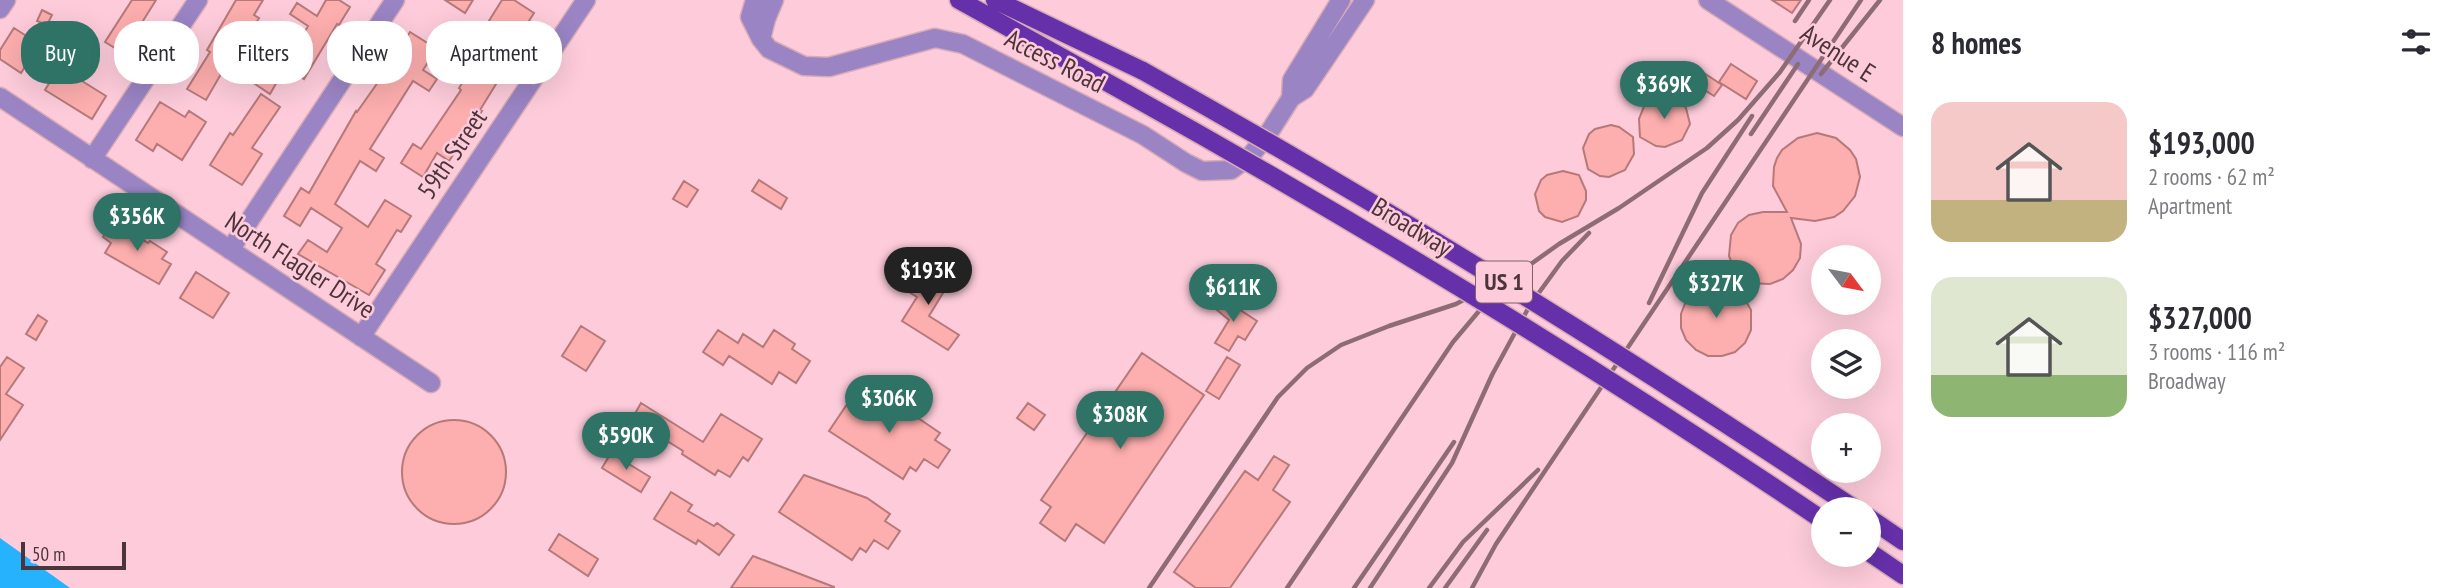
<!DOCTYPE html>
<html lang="en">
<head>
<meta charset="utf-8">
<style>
  body { margin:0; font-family:"PT Sans Narrow",sans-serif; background:#f7f7f7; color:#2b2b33; height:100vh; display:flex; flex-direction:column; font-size:26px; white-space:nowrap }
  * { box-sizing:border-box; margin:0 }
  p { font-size:23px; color:#7c7c81 }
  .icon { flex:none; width:38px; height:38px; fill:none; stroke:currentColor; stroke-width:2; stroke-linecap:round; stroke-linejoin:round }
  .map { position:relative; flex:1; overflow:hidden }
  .panel { display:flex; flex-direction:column; background:#fff; width:560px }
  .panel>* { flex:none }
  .guide { position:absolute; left:21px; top:21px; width:665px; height:63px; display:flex; gap:14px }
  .needle { width:46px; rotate:122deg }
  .buttons { position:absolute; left:1811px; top:245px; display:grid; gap:14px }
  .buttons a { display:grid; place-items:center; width:70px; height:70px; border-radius:50%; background:#fff; box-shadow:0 7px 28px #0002; font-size:35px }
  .scale { position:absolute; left:21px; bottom:18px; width:105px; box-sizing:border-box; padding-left:7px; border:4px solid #4c343b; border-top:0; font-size:19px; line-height:24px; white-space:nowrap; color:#4c343b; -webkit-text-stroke:5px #fdcbda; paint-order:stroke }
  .price { position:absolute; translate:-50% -60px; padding:0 16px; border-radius:24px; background:#2e7366; color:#fff; font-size:23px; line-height:46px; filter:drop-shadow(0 2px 4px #0008) }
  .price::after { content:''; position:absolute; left:50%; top:42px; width:21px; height:16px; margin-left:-10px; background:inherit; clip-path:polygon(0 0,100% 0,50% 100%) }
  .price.current { background:#222; color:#fff }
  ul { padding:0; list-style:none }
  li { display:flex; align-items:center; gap:21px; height:175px; padding:0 28px }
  li span { display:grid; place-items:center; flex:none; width:196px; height:140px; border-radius:21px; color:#555 }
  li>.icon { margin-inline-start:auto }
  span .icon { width:84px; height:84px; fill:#fffc; stroke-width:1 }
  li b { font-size:30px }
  h2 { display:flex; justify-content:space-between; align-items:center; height:84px; padding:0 28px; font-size:30px }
  .chip { padding:0 24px; border-radius:28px; background:#fff; box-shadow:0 7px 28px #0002; font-size:24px; line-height:63px }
  .chip.current { background:#2e7366; color:#fff }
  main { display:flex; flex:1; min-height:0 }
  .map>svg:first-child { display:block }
  .water { fill:#26b2fd }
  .building { fill:#fdaeae; stroke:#b57979; stroke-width:2 }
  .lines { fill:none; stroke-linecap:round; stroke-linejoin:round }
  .minor-casing { stroke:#d6aab7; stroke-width:21 }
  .major-casing { stroke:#d6aab7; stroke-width:21 }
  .minor { stroke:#9a84c4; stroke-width:18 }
  .major { stroke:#6630aa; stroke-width:18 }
  .rail { stroke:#8e6c76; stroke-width:4.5 }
  .major-bridge-casing { stroke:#d6aab7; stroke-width:21; stroke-linecap:butt }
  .major-bridge { stroke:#6630aa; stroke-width:18 }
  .labels { text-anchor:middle; stroke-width:5; stroke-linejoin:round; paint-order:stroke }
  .shield { fill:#fdcbda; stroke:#81616b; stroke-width:2 }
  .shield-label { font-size:24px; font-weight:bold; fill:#4c343b }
  .street-label { font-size:26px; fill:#4c343b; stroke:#fdcbda }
</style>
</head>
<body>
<main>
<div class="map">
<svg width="1903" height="588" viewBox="0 0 1903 588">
  <rect width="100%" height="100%" fill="#fdcbda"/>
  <path class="water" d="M 0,538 L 70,588 L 0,588 Z"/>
  <path class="building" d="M 132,0 L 156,0 L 123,53 L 105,42 Z
    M 236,0 L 263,0 L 254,15 L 259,18 L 247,38 L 243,36 L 206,100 L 187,89 L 210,52 L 207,50 Z
    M 326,0 L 339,0 L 350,7 L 339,25 L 337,24 L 304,79 L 285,67 L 308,26 L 290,14 L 297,3 L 317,16 Z
    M 445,0 L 473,0 L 465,13 Z
    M 502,0 L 514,0 L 534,13 L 522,32 L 530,37 L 523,48 L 505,36 L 481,75 L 496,84 L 480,110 L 482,111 L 449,161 L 437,153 L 423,177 L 401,163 L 413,144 L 421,149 L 461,90 L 459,88 L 474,64 L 458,54 L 470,35 L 477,40 Z
    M 1772,0 L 1801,0 L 1792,13 Z
    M 42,10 L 52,15 L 47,25 L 37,21 Z
    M 14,28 L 39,44 L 21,73 L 0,59 L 0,50 Z
    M 410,32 L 437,49 L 423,70 L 437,79 L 429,91 L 413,81 L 370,149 L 384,158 L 376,171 L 360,161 L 335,204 L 368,227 L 385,200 L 411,216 L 401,232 L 397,230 L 376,264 L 385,270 L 369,295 L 298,254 L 308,240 L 327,252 L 342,228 L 311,208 L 300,226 L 284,216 L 301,188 L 309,193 L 356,111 L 357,112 L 376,85 Z
    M 77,38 L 92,48 L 74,76 L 106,96 L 92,119 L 45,90 Z
    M 265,62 L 282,73 L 270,94 L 252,82 Z
    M 1731,64 L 1757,81 L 1746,99 L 1719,82 Z
    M 1695,67 L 1722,85 L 1714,96 L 1687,79 Z
    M 261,94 L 280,107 L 252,148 L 262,154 L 242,185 L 210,165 L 230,133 L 233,135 Z
    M 1667,95 L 1681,102 L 1686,108 L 1690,124 L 1682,140 L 1665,147 L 1656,146 L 1640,137 L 1639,119 L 1645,104 L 1659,96 Z
    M 160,102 L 185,117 L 189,111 L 206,122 L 182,160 L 157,144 L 153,151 L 136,140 Z
    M 1611,125 L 1619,127 L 1633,137 L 1634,154 L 1625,170 L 1609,177 L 1600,176 L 1588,169 L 1583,148 L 1589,134 L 1595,129 Z
    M 1817,133 L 1836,138 L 1850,150 L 1856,159 L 1860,177 L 1855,196 L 1843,211 L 1834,217 L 1815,221 L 1791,218 L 1801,244 L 1800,258 L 1793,270 L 1783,279 L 1770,284 L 1746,283 L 1734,268 L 1729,256 L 1731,235 L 1738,223 L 1749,215 L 1763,212 L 1787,212 L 1773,186 L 1774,167 L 1777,158 L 1782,150 L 1798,138 Z
    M 1563,171 L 1579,175 L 1586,191 L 1586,200 L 1578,216 L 1562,222 L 1545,217 L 1539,211 L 1535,194 L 1541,180 L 1547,175 Z
    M 759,180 L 787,198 L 781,209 L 752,191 Z
    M 684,181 L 698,190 L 687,207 L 673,199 Z
    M 113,221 L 148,243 L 150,241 L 167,252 L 162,259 L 171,264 L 159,284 L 105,253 L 111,243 L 103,237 Z
    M 919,264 L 949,283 L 929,316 L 959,335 L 948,350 L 902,321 L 917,297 L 904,289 Z
    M 196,272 L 229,293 L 213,318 L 180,298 Z
    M 1721,284 L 1739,289 L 1751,310 L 1751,330 L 1745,343 L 1735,352 L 1722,356 L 1708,356 L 1696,350 L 1686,340 L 1681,328 L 1681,314 L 1686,301 L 1695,291 L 1708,285 Z
    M 1218,296 L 1236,310 L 1237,308 L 1257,321 L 1245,340 L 1238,336 L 1229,351 L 1215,343 L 1229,320 L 1211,305 Z
    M 38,315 L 47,321 L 36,340 L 26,334 Z
    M 581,326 L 605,341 L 586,371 L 562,356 Z
    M 718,330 L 738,343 L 743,334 L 763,347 L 774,330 L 795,344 L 792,349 L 810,361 L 796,383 L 779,372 L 772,384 L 729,356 L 723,365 L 703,352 Z
    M 1142,353 L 1204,395 L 1104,543 L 1076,524 L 1065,541 L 1040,523 L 1051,507 L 1041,500 Z
    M 7,357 L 24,368 L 6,394 L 23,405 L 0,440 L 0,367 Z
    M 1227,357 L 1240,365 L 1219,399 L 1206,391 Z
    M 854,394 L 882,404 L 887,397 L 940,433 L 935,440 L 950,450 L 938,468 L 924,459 L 916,471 L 910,467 L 903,479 L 829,431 Z
    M 641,403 L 703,442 L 721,414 L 762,439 L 748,461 L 743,457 L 730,477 L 718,470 L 715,475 L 682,454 L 683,451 L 632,419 Z
    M 1028,403 L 1045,415 L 1034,430 L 1017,418 Z
    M402 472a52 52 0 1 1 104 0a52 52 0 1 1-104 0Z
    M 611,453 L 650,477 L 641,492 L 602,468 Z
    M 1274,456 L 1289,465 L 1273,490 L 1290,502 L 1230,588 L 1196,588 L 1174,572 L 1245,471 L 1258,480 Z
    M 804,475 L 867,498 L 890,514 L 885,521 L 900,531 L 888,549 L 874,540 L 866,552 L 860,548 L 852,560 L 779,512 Z
    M 671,492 L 692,505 L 688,511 L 714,526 L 717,523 L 734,535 L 719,555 L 698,540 L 696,544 L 654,519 Z
    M 559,534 L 598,559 L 588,576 L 549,550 Z
    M 753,556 L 834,587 L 834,588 L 731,588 Z"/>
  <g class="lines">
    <defs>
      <path id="minor" d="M 755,0 L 750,17 L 761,39 L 769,49 L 804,66 L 829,67 L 935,38 L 963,44 L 1143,135 L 1186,163 L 1202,171 L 1231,170 L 1251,155 L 1268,134 L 1291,98 L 1292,80 L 1341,0
        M 1708,0 L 1903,127
        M 0,9 L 6,0
        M 761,39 L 766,19 L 774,0
        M 0,97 L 431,383
        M 1291,98 L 1305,89 L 1365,0
        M 92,159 L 198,0
        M 230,250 L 395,0
        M 361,337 L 586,0"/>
      <path id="major" d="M 959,0 L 1128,94
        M 995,0 L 1143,71
        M 1869,518 L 1903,541
        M 1869,552 L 1903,575"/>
    </defs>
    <use href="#minor" class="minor-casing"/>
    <use href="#major" class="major-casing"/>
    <use href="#minor" class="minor"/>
    <use href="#major" class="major"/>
    <path class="rail" d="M 1795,21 L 1809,0
      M 1821,74 L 1880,0
      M 1751,134 L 1798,64
      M 1649,303 L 1702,193 L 1752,116
      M 1149,588 L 1278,397 L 1307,368 L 1341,345 L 1389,326 L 1456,304 L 1501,280
      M 1287,588 L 1453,342 L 1490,298 L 1514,276 L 1559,244 L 1619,208 L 1707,148 L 1738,120 L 1780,72 L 1830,0
      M 1354,588 L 1454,442
      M 1370,588 L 1452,463 L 1492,375 L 1530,305 L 1562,261 L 1589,233
      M 1429,588 L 1463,542 L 1538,470
      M 1445,588 L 1487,530
      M 1472,588 L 1496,544 L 1861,0"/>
    <defs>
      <path id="major-bridge" d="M 1143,71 C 1387,207 1623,354 1855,509
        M 1128,94 C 1366,227 1598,368 1824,521"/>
    </defs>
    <use href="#major-bridge" class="major-bridge-casing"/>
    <use href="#major-bridge" class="major-bridge"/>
  </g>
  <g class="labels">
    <rect class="shield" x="1476" y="261.5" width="56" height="41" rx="5"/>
    <g class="shield-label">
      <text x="1504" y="290">US 1</text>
    </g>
    <g class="street-label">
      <text transform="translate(1838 53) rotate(33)" y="9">Avenue E</text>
      <text transform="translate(1055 61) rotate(27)" y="9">Access Road</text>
      <text transform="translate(452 154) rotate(-56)" y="9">59th Street</text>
      <text transform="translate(1412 227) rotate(31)" y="9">Broadway</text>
      <text transform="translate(300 265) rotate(33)" y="9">North Flagler Drive</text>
    </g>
  </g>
</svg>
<div class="buttons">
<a><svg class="needle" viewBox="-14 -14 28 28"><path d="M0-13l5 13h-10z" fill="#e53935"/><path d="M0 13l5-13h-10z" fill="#7c7c81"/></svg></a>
<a><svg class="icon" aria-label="layers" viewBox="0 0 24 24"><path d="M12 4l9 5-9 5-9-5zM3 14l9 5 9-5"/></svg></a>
<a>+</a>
<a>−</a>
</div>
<div class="scale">50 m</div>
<b class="price" style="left:1664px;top:121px">$369K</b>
<b class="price" style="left:137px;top:253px">$356K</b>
<b class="price current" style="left:928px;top:307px">$193K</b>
<b class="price" style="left:1716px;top:320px">$327K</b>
<b class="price" style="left:1233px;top:324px">$611K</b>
<b class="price" style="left:889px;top:435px">$306K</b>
<b class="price" style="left:1120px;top:451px">$308K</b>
<b class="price" style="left:626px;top:472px">$590K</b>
<div class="guide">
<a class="chip current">Buy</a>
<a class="chip">Rent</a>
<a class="chip">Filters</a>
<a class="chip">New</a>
<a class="chip">Apartment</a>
</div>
</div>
<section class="panel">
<h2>8 homes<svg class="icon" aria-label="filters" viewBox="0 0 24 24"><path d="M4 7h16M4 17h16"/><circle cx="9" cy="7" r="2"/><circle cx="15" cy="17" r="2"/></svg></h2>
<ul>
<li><span style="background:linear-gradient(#f6c9c9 70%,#c2b280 0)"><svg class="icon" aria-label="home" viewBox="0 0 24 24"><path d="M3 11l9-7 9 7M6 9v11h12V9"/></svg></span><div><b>$193,000</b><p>2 rooms · 62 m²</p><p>Apartment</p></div></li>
<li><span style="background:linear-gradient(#dfe7d0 70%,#8fb573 0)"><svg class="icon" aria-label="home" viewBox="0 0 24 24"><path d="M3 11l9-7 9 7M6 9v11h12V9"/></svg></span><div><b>$327,000</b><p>3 rooms · 116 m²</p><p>Broadway</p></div></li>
</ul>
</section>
</main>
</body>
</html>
